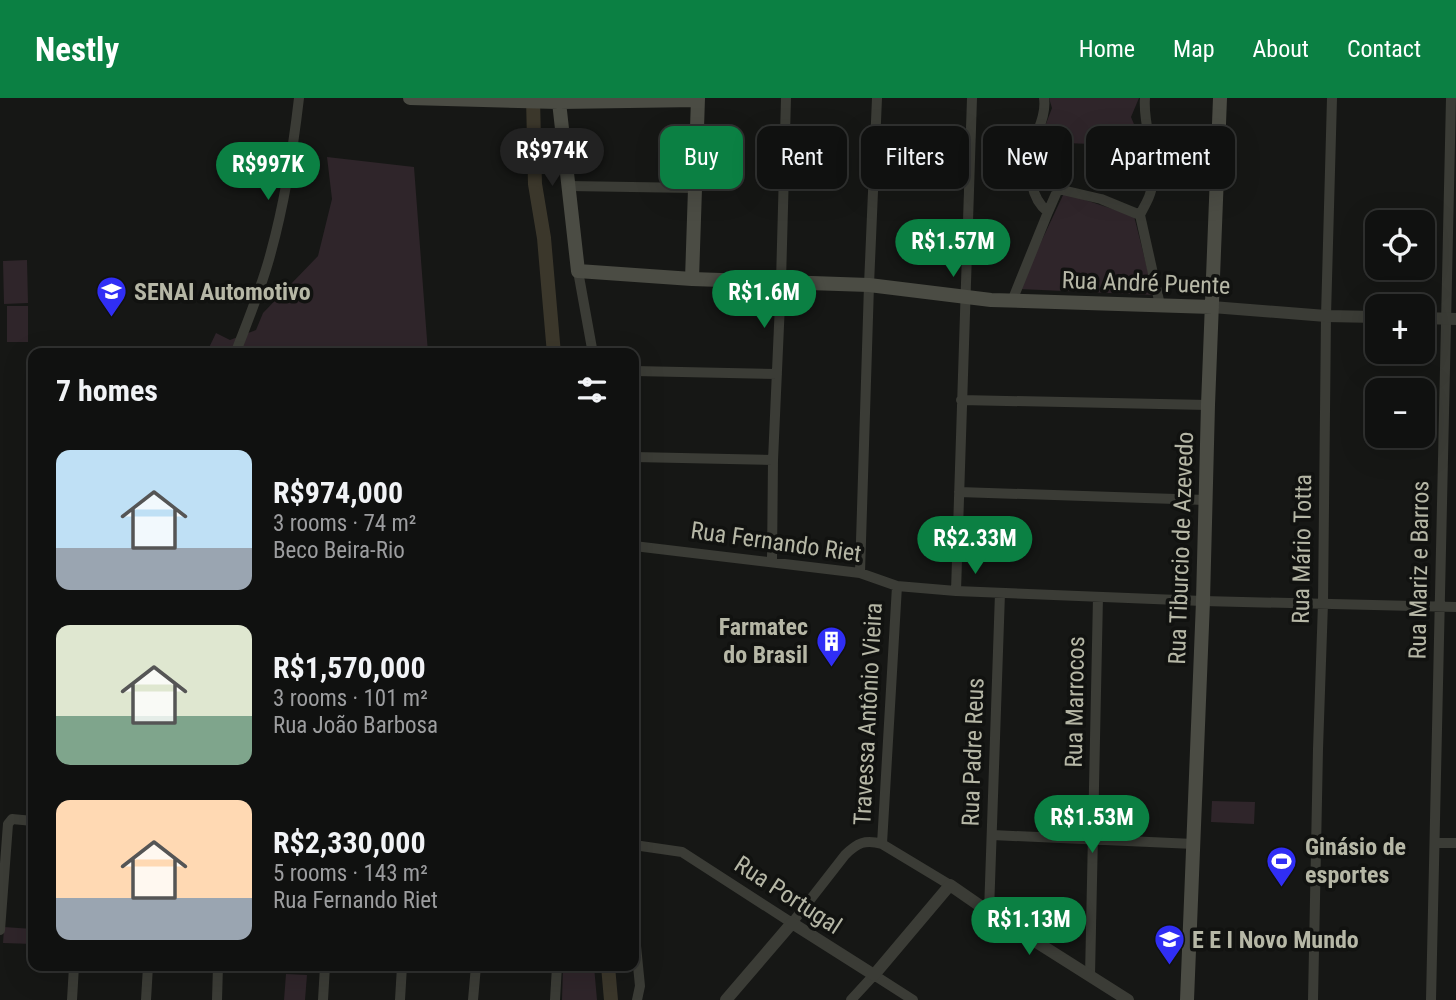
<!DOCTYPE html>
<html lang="en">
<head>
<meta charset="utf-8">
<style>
  body { margin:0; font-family:"Roboto Condensed",sans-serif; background:#191a19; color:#f1f3f6; height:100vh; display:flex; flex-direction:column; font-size:26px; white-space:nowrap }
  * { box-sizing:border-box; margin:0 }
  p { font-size:23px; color:#9c9d9f }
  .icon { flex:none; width:38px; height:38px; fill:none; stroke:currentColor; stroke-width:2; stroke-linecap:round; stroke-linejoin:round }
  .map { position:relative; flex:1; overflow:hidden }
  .side { position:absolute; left:28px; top:250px; width:611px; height:623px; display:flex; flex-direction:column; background:#101110; border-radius:14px; box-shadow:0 7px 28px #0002,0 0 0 2px #303130 }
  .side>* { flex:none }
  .top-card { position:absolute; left:660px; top:28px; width:665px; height:63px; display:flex; gap:14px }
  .buttons { position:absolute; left:1365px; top:112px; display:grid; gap:14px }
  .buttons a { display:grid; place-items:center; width:70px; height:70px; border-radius:14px; background:#101110; box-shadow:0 7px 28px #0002,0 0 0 2px #303130; font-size:35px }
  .price { position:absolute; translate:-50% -60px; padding:0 16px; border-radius:24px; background:#0b8043; color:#fff; font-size:23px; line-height:46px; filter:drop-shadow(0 2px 4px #0008) }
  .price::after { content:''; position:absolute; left:50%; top:42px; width:21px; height:16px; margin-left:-10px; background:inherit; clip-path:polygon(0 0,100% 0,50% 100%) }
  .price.active { background:#222; color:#fff }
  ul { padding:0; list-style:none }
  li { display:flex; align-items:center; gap:21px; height:175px; padding:0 28px }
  li span { display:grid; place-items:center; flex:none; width:196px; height:140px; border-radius:14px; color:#555 }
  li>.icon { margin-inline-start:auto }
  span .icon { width:84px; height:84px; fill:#fffc; stroke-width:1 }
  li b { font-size:30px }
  h2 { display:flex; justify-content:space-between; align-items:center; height:84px; padding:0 28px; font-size:30px }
  .chip { padding:0 24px; border-radius:14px; background:#101110; box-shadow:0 7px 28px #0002,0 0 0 2px #303130; font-size:24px; line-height:63px }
  .chip.active { background:#0b8043; color:#fff }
  header { display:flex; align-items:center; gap:42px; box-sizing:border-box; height:98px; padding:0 35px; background:#0b8043; color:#fff }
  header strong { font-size:33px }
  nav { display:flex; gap:38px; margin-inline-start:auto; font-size:24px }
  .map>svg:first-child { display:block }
  .green { fill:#2f252a }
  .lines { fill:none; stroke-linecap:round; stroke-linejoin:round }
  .river { stroke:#3b372b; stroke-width:14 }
  .minor { stroke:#3b3c36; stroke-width:10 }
  .tertiary { stroke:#3b3c36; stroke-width:12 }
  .secondary { stroke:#4b4c44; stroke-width:14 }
  .labels { text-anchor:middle; stroke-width:7; stroke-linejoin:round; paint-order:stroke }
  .street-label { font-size:24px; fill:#b6b7a6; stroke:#111210 }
  .poi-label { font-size:24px; font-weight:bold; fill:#b6b7a6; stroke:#111210; text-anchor:start }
</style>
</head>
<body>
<header>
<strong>Nestly</strong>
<nav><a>Home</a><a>Map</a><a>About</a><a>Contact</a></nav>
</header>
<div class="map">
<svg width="1456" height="902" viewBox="0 0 1456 902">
  <rect width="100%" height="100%" fill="#161715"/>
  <path class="green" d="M 1049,0 L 1139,0 L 1131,19 L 1143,48 L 1039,44 L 1052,10 Z
    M 327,59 L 414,69 L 428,255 L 206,256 L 216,235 L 230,242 L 256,232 L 263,215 L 318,158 L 332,101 Z
    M 1064,95 L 1134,118 L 1154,197 L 1019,191 Z
    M 27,162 L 28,205 L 4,206 L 3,163 Z
    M 7,208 L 28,208 L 28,244 L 7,244 Z
    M 1212,703 L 1255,704 L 1254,726 L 1211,724 Z
    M 4,829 L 33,831 L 33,846 L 3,845 Z
    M 563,868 L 594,868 L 597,902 L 562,902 Z
    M 286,876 L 307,877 L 305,902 L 284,902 Z"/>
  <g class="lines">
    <path class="river" d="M 533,0 L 535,86 L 544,140 L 554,256
      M 608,868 L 611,902"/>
    <path class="minor" d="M 1145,0 C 1142,31 1161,65 1150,96 C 1148,103 1143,110 1140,117 L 1160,207
      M 1029,76 L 1058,91 L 1101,101 L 1140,117
      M 569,88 L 694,90
      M 1048,114 L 1058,91
      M 578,173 L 593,256
      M 1012,203 L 1048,114 C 1039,107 1034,97 1032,86 C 1030,77 1028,68 1030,59 C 1033,39 1047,20 1044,0
      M 235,256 C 248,222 262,189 271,154 C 285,103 293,52 299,0
      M 634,273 L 777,276
      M 961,302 L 1208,307
      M 634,359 L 773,362
      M 959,394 L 1206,402
      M 634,448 L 860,475 L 897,488 L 956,493 L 1203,503 L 1456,509
      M 772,463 L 773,362 L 781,183 L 786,0
      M 860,475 L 869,187 L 877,0
      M 956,493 L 972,0
      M 992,737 L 1194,746
      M 1435,745 L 1456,745
      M 882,746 L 897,488
      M 634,747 L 682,754 L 792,825 L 845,757 C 857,745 865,741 882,746 L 950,787
      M 989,814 L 1000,495
      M 634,828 L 640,888 L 637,902
      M 0,832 L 8,726 L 12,721 L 33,723
      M 1090,878 L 1098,499
      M 72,902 L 74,868
      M 146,902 L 148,868
      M 217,902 L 218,868
      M 323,902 L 325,868
      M 400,902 L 402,868
      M 473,902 L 476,868
      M 555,902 L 557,868
      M 851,902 L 874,877 L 913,902
      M 1313,902 L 1318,651 L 1323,505 L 1326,218 L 1332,0
      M 1431,902 L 1451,0"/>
    <path class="tertiary" d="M 1212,209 L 1326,218 L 1377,219
      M 1423,220 L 1456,221
      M 726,902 L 792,825 L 874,877 L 950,787 L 989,814 L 1128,902"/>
    <path class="secondary" d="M 410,0 L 559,4 L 698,2
      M 559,4 L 578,173 L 692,181 L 869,187 L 991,202 L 1212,209
      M 692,181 L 698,0
      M 1187,902 L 1203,503 L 1208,307 L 1220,0"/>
  </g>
  <defs>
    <symbol id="university-pin" viewBox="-11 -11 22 30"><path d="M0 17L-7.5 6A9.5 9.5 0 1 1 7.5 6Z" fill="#302ef5" stroke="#111210"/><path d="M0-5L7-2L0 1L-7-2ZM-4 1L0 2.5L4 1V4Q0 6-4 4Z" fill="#fff"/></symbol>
    <symbol id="building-pin" viewBox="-11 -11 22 30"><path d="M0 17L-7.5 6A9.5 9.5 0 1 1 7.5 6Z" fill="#302ef5" stroke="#111210"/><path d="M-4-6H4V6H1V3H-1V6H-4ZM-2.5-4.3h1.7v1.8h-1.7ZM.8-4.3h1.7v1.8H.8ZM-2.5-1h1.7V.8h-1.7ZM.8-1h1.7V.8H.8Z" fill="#fff"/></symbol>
    <symbol id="stadium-pin" viewBox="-11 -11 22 30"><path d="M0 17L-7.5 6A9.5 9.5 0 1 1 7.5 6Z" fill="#302ef5" stroke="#111210"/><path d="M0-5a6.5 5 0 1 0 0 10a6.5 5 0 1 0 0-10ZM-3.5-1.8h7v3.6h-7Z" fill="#fff"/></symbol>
    <symbol id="school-pin" viewBox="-11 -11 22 30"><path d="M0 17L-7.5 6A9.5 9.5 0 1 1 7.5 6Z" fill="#302ef5" stroke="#111210"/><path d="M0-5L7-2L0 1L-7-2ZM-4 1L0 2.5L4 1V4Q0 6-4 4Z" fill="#fff"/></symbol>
  </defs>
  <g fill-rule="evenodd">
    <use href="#university-pin" x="94" y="176" width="35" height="47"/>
    <use href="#building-pin" x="814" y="526" width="35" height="47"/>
    <use href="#stadium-pin" x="1264" y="746" width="35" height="47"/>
    <use href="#school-pin" x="1152" y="824" width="35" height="47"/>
  </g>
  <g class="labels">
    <g class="street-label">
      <text transform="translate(1146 185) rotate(2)" y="8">Rua André Puente</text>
      <text transform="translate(776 444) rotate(8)" y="8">Rua Fernando Riet</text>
      <text transform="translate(1181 450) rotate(-88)" y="8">Rua Tiburcio de Azevedo</text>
      <text transform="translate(1302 451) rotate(-89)" y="8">Rua Mário Totta</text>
      <text transform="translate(1419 472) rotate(-89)" y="8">Rua Mariz e Barros</text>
      <text transform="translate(1075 604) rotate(-89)" y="8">Rua Marrocos</text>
      <text transform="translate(868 616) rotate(-87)" y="8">Travessa Antônio Vieira</text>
      <text transform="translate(973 654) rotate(-88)" y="8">Rua Padre Reus</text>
      <text transform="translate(788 797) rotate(33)" y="8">Rua Portugal</text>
    </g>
    <g class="poi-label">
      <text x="134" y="202">SENAI Automotivo</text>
      <text x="808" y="537" text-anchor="end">Farmatec<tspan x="808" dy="28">do Brasil</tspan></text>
      <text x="1305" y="757">Ginásio de<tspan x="1305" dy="28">esportes</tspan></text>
      <text x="1192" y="850">E E I Novo Mundo</text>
    </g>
  </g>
</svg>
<div class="buttons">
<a><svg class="icon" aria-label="locate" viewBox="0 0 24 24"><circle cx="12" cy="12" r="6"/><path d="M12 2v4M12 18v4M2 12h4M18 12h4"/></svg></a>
<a>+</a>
<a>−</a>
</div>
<b class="price active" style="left:552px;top:90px">R$974K</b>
<b class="price" style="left:268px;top:104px">R$997K</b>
<b class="price" style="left:953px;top:181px">R$1.57M</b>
<b class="price" style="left:764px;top:232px">R$1.6M</b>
<b class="price" style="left:975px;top:478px">R$2.33M</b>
<b class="price" style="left:1092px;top:757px">R$1.53M</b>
<b class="price" style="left:1029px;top:859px">R$1.13M</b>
<div class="top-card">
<a class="chip active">Buy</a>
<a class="chip">Rent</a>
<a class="chip">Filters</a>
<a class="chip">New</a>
<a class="chip">Apartment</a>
</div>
<section class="side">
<h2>7 homes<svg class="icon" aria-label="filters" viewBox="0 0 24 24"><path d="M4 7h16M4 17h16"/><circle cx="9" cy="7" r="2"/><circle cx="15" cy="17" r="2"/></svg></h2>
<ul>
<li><span style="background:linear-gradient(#bfe0f5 70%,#9aa5b1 0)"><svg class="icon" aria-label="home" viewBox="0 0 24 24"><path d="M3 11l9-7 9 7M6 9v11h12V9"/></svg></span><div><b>R$974,000</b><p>3 rooms · 74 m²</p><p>Beco Beira-Rio</p></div></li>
<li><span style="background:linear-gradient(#dfe7d0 65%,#7fa58c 0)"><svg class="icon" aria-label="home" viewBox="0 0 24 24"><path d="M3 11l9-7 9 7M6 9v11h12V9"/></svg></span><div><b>R$1,570,000</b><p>3 rooms · 101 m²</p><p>Rua João Barbosa</p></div></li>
<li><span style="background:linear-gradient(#ffd9b3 70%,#9aa5b1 0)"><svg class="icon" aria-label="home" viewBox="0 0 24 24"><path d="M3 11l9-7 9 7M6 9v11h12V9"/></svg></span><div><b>R$2,330,000</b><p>5 rooms · 143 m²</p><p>Rua Fernando Riet</p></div></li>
</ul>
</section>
</div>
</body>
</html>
